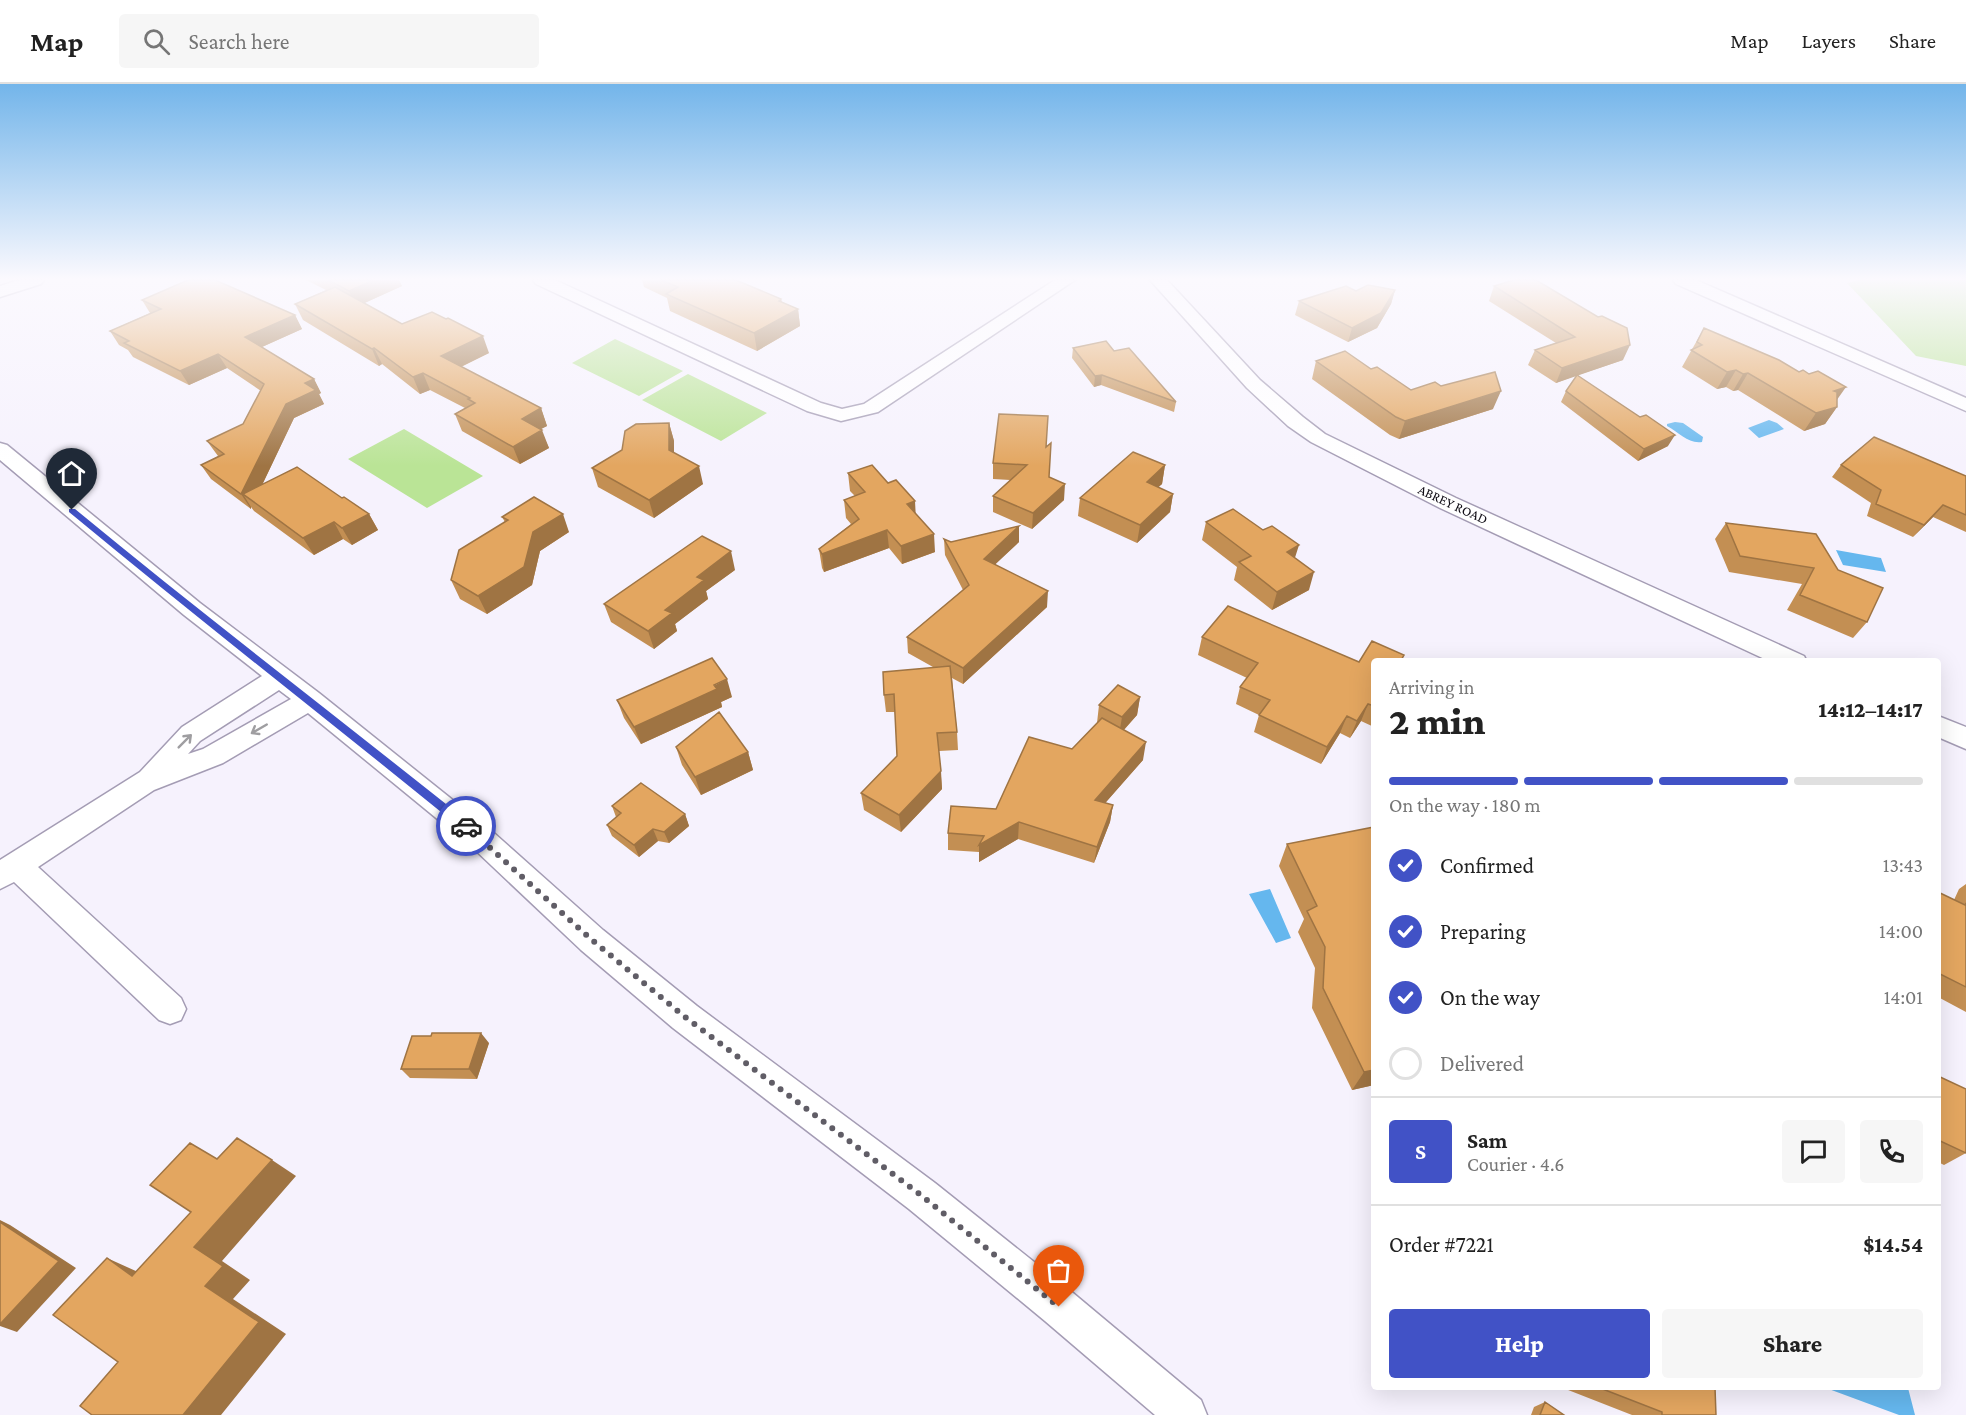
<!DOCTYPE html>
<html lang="en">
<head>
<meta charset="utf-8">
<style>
  :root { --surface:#fff; --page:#f6f6f6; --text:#222; --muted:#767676; --line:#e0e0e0; --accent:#4152c6 }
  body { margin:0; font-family:"Crimson Pro",serif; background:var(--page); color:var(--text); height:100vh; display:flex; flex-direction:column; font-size:22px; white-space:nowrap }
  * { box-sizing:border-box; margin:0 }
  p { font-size:20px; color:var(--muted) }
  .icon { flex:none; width:33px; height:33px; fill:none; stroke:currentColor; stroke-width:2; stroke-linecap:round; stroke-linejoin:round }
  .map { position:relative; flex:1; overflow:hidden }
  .side { position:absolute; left:1371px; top:574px; width:570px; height:732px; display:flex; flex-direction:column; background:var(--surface); border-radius:6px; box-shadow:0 6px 24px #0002 }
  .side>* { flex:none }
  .pin { position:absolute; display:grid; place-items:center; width:51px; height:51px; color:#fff; margin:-62px -26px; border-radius:50% 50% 50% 0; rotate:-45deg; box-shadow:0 0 6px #0007 }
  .pin .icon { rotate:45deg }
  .courier { position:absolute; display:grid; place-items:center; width:60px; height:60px; margin:-30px; border:4px solid #4152c6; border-radius:50%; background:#fff; color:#222; box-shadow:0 2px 8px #0007 }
  .overview em { font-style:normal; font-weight:800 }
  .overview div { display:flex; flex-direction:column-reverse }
  .overview { display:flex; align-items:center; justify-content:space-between; height:102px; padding:0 18px }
  h1 { font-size:39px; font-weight:800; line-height:45px }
  .bar { display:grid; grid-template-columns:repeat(4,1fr); gap:9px 6px; align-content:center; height:72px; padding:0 18px }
  .bar i { height:8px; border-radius:4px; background:var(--line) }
  .bar .selected { background:var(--accent) }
  .bar p { grid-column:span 4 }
  .line { display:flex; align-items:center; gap:15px; padding:0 18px; border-top:2px solid var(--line) }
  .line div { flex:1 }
  .round { display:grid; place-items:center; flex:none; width:63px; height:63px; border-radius:6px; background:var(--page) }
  ol { padding:0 18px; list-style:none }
  li { display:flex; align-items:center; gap:18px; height:66px }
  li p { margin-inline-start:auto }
  li .icon { padding:6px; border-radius:50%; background:var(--accent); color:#fff; stroke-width:4 }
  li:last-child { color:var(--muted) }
  li i { width:33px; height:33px; border:3px solid var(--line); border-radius:50% }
  .button { display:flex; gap:12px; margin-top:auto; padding:12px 18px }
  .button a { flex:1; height:69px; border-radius:6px; background:var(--accent); color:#fff; font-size:24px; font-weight:800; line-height:69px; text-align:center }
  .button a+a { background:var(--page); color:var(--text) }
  header { display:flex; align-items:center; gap:36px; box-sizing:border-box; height:84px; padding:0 30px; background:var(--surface); border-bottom:2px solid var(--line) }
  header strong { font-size:28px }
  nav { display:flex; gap:33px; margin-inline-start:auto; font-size:21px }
  .search { width:420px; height:54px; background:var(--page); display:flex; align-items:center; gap:15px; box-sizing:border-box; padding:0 21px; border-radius:6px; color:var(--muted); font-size:22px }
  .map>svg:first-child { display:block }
  .green { fill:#bae496 }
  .water { fill:#65b7ee }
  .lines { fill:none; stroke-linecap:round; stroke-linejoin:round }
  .minor-casing { stroke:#a49cb4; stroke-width:3 }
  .minor { fill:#fff; fill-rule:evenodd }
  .wall { fill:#c38f53 }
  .shaded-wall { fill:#9f7443 }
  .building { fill:#e3a660; stroke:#9f7443; stroke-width:1.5 }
  .oneway { stroke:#9f9ea1 }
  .route { fill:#4152c6 }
  .done { stroke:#605d66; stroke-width:6; stroke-dasharray:0 10.8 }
  .labels { text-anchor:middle; stroke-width:4.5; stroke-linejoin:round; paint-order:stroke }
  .far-street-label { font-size:14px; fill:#100d15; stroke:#fff }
</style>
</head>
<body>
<header>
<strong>Map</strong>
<div class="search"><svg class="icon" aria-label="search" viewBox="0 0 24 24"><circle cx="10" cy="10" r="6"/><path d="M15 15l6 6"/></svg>Search here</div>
<nav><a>Map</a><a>Layers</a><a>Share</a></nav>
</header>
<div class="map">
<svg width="1966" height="1331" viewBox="0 0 1966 1331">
  <rect width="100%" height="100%" fill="#f6f2fd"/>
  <path class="green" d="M 1859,196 L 1966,196 L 1966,282 L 1916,272 L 1847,199 Z
    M 615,255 L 683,287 L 639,312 L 572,279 Z
    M 688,290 L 767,329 L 721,357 L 642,316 Z
    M 404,345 L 483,392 L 427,424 L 348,375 Z"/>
  <path class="water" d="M 1769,336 L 1777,339 L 1784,345 L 1759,354 L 1748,344 Z
    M 1675,338 L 1683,339 L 1703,353 L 1702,358 C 1688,360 1680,349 1667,342 L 1667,340 Z
    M 1836,466 L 1881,474 L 1886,488 L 1843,481 Z
    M 1270,805 L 1291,854 L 1276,859 L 1249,810 Z
    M 1826,1304 L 1908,1304 L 1915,1331 L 1899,1331 Z"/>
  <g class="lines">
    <defs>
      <path id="minor" d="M 19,196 L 44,196 L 41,200 L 0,213 L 0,202 Z
        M 533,196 L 555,196 L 821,319 L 842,325 L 864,320 L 1055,196 L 1075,196 L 878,328 L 841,337 L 807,327 L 536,200 Z
        M 1150,196 L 1167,196 L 1260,296 L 1303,333 L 1325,350 L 1456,414 L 1804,572 L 1807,578 L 1771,578 L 1440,424 L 1311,358 L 1288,342 L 1247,304 Z
        M 1673,196 L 1696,196 L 1966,314 L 1966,327 L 1676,200 Z
        M 0,359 L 7,361 L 200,519 L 319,609 L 494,749 L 603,846 L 697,922 L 935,1099 L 1073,1209 L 1201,1316 L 1207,1331 L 1155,1331 L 1045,1237 L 909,1125 L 673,944 L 581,866 L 474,765 L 308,629 L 223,679 L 154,706 L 38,783 L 181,914 L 186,925 L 181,936 L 170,940 L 159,936 L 14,798 L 0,805 L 0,776 L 140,688 L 182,643 L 262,592 L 184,531 L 0,376 ZM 279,606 L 291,615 L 203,665 L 188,670 L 200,657 Z
        M 1938,632 L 1966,643 L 1966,665 L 1938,653 Z"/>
    </defs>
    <use href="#minor" class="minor-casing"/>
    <use href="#minor" class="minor"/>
  </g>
  <path class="wall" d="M 306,196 L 399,196 L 402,202 L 364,219 L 402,240 L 489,269 L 461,283 L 541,324 L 547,342 L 540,345 L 549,364 L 520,380 L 462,347 L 455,330 L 465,324 L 430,306 L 420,310 L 382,280 L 379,282 L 303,236 L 295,220 L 326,206 Z
    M 642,196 L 736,196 L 781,215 L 782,218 L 798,225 L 800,242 L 757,267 L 670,227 L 667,214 L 644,203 Z
    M 1494,202 L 1623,276 L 1578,291 L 1668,362 L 1638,377 L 1561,318 L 1566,307 L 1577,291 L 1556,299 L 1528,281 L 1535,266 L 1556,259 L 1489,217 Z
    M 1395,206 L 1391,220 L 1377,244 L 1348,258 L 1295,231 L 1299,217 L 1356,207 Z
    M 142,216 L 295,231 L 302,245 L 262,263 L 314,295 L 321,309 L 319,310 L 324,320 L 294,334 L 262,401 L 342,414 L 369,430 L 378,446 L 352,461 L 343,455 L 314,471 L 254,427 L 251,423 L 251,425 L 211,395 L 201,381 L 218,372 L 207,357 L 243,340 L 261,307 L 227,284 L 189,301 L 133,273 L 128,266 L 119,261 L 110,247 L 150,229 Z
    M 1704,244 L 1837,316 L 1837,323 L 1825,340 L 1804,347 L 1738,306 L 1733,307 L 1726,303 L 1717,305 L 1682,283 Z
    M 1073,264 L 1114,267 L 1176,318 L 1174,328 L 1101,301 L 1094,303 L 1072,274 Z
    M 1316,277 L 1371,285 L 1411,306 L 1441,302 L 1493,325 L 1399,355 L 1390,351 L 1312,295 Z
    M 669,339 L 674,357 L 674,369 L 703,400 L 654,434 L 598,403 L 592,384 Z
    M 1047,363 L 1049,393 L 1064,416 L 1032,445 L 993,428 L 993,412 L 1010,396 L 993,395 L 993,379 Z
    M 1165,381 L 1162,400 L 1158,403 L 1173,410 L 1170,428 L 1137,459 L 1078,432 L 1080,414 Z
    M 1841,381 L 1966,392 L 1966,448 L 1933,433 L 1913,453 L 1867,432 L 1871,419 L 1832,393 Z
    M 848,389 L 916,430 L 935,468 L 902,480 L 889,464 L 824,488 L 822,484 L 819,465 L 851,440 L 846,434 L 844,416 L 855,412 L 850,407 Z
    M 502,433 L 569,448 L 540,467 L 532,501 L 487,530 L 460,515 L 451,496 L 505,438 Z
    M 1206,438 L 1295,474 L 1309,506 L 1272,526 L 1234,496 L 1237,483 L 1202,456 Z
    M 1726,439 L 1816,450 L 1867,538 L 1853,554 L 1787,526 L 1802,500 L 1729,488 L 1715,455 Z
    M 944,455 L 951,458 L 1019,458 L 995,480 L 1047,523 L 963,600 L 952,594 L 957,648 L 958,666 L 939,667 L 942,705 L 901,748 L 864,726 L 861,709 L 897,672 L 895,628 L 886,628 L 884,611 L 933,583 L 908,569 L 907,553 L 963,506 L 945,471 Z
    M 735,486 L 706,507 L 708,515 L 675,540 L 677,547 L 654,565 L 611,538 L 604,520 Z
    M 1202,553 L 1359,578 L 1374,578 L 1374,643 L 1361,637 L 1350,654 L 1340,649 L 1321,680 L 1254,648 L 1259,631 L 1236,620 L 1240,603 L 1247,594 L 1198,571 Z
    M 732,613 L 721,618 L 722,623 L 641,660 L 624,634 L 617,616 Z
    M 1140,613 L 1137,631 L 1124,646 L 1143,676 L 1105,719 L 1113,721 L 1110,738 L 1094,779 L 1018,755 L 979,778 L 979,768 L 948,766 L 948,749 L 996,725 L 1072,665 L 1097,639 L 1099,621 Z
    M 676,663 L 748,668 L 753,686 L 701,711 L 682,681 Z
    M 612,722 L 685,730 L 689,742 L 669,759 L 658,757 L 639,773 L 612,752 L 607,741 L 616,733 Z
    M 1374,743 L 1374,1001 L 1352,1006 L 1312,924 L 1315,884 L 1298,848 L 1304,835 L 1279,782 L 1287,760 Z
    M 1966,800 L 1966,928 L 1938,913 L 1938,808 L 1954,816 L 1959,805 Z
    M 489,959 L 477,995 L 410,994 L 401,985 Z
    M 1938,992 L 1966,1069 L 1944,1081 L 1938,1078 Z
    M 1563,1304 L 1715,1304 L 1716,1331 L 1632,1331 Z
    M 1545,1318 L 1564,1331 L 1531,1331 L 1534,1323 Z"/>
  <path class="shaded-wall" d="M 374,196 L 399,196 L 402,202 L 356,223 L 349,207 Z
    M 1395,206 L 1391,220 L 1377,244 L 1348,258 L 1352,244 Z
    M 781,215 L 784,232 L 798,225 L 800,242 L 757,267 L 754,249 L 779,217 Z
    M 295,231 L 302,245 L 253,267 L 245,253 Z
    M 483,252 L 489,269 L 448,289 L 441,272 Z
    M 1630,261 L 1623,276 L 1556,299 L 1562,284 Z
    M 374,264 L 382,280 L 379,282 L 372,265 Z
    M 218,270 L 227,284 L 189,301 L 180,287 Z
    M 1736,286 L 1726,303 L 1717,305 L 1727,288 Z
    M 423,289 L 430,306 L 420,310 L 413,293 Z
    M 1748,289 L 1738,306 L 1733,307 L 1743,290 Z
    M 1102,291 L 1101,301 L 1094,303 L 1095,292 Z
    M 314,295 L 321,309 L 319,310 L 324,320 L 294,334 L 254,418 L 243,410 L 251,423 L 251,425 L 241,410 L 286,320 L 305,299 Z
    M 1846,303 L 1834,320 L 1834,307 Z
    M 1501,307 L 1493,325 L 1399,355 L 1405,337 Z
    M 1837,323 L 1825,340 L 1804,347 L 1816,329 Z
    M 541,324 L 547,342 L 528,352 L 522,335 Z
    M 669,339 L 674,357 L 674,384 L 669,366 Z
    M 542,346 L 549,364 L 520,380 L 513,363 Z
    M 1675,351 L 1668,362 L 1638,377 L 1644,365 Z
    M 1165,381 L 1162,400 L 1144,416 L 1147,398 Z
    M 699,382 L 703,400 L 654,434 L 649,416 Z
    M 1065,400 L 1064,416 L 1032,445 L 1033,429 Z
    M 1173,410 L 1170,428 L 1137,459 L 1140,441 Z
    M 915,417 L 916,436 L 907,420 Z
    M 1943,421 L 1933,433 L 1913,453 L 1924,441 Z
    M 369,430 L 378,446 L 352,461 L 342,444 Z
    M 563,430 L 569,448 L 540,467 L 532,501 L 487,530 L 478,512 L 533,448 Z
    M 334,438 L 343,455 L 314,471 L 303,454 Z
    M 1019,442 L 1019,458 L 984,491 L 984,475 Z
    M 887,446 L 889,464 L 824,488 L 822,470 Z
    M 934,450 L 935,468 L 902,480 L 901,462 Z
    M 1299,461 L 1293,480 L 1287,468 Z
    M 731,467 L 735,486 L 706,507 L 708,515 L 675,540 L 677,547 L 654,565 L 648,547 L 665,526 L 697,493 Z
    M 1314,488 L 1309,506 L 1272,526 L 1277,508 Z
    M 1048,507 L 1047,523 L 963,600 L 963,584 Z
    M 727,595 L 732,613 L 721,618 L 722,623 L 641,660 L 634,643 Z
    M 1140,613 L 1137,631 L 1119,651 L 1122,633 Z
    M 1368,620 L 1361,637 L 1350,654 L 1357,637 Z
    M 1347,632 L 1340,649 L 1321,680 L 1327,663 Z
    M 1146,658 L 1143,676 L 1093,733 L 1095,716 Z
    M 748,668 L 753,686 L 701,711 L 695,693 Z
    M 941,687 L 942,705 L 901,748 L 899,731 Z
    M 1113,721 L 1110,738 L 1094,779 L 1097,763 Z
    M 685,730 L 689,742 L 669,759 L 664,748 Z
    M 1019,738 L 1018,755 L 979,778 L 979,761 Z
    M 653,745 L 658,757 L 639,773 L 634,761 Z
    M 481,949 L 489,959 L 477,995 L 469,985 Z
    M 1374,986 L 1374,1001 L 1352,1006 L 1364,988 Z
    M 272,1076 L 296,1092 L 222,1177 L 250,1196 L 233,1215 L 286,1250 L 221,1331 L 183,1331 L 194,1163 Z
    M 0,1136 L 10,1141 L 76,1184 L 17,1248 L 0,1242 Z
    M 107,1174 L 138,1188 L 132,1192 Z"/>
  <path class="building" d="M 188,196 L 215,196 L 295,231 L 245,253 L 314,295 L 305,299 L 316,306 L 286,320 L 241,410 L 201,381 L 224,370 L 207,357 L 243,340 L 264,300 L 218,270 L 180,287 L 124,259 L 129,257 L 110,247 L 161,225 L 142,216 Z
    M 328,196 L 374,196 L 349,207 Z
    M 661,196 L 736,196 L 781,215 L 779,217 L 798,225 L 754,249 L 666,210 L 678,203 Z
    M 1514,196 L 1536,196 L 1598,233 L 1602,232 L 1627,244 L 1630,261 L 1562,284 L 1535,266 L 1575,253 L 1494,202 Z
    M 1368,201 L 1395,206 L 1381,229 L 1352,244 L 1299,217 L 1346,202 L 1356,207 Z
    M 335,203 L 402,240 L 432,228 L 446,235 L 448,234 L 483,252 L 441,272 L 541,324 L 522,335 L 542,346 L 513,363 L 455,330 L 475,319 L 468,315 L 470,314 L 423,289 L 413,293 L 374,264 L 372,265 L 295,220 Z
    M 1704,244 L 1779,276 L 1799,288 L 1803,286 L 1809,290 L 1818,287 L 1846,303 L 1834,307 L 1837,308 L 1837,323 L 1816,329 L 1748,289 L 1743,290 L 1736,286 L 1727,288 L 1691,266 L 1702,261 L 1697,258 Z
    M 1106,257 L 1114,267 L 1129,264 L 1176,318 L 1102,291 L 1095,292 L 1073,264 Z
    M 1345,267 L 1371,285 L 1377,283 L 1411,306 L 1435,298 L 1441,302 L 1495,288 L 1501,307 L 1405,337 L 1396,333 L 1316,277 Z
    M 1577,291 L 1640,333 L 1646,331 L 1675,351 L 1644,365 L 1566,307 Z
    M 999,330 L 1048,332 L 1046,363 L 1051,359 L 1049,393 L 1065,400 L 1033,429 L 993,412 L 1027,381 L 993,379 Z
    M 669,339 L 669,366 L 699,382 L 649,416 L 592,384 L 622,366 L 625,347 L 636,340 Z
    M 1874,353 L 1966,392 L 1966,431 L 1943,421 L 1924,441 L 1876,420 L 1881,406 L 1841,381 Z
    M 1133,368 L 1165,381 L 1147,398 L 1173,410 L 1140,441 L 1080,414 Z
    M 872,381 L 888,399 L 896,396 L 915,417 L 907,420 L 934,450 L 901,462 L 887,446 L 822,470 L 819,465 L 859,435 L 844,416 L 865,408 L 848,389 Z
    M 297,383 L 342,414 L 344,413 L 369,430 L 342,444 L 334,438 L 303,454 L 243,410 Z
    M 534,413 L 563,430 L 533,448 L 524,483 L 478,512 L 451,496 L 459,466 L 508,436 L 502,433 Z
    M 1233,425 L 1263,446 L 1272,442 L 1299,461 L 1287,468 L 1314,488 L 1277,508 L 1239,478 L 1251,472 L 1206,438 Z
    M 1726,439 L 1816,450 L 1838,486 L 1883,504 L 1867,538 L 1800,511 L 1814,484 L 1740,472 Z
    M 1019,442 L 984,475 L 1048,507 L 963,584 L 907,553 L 969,501 L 944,455 L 951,458 Z
    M 702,452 L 731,467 L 697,493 L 704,496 L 665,526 L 672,529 L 648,547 L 604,520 Z
    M 1228,522 L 1359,578 L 1372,557 L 1404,571 L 1400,578 L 1374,578 L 1374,622 L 1368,620 L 1357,637 L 1347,632 L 1327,663 L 1259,631 L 1270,616 L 1240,603 L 1258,579 L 1202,553 Z
    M 712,574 L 727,595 L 714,601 L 717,605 L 634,643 L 617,616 Z
    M 950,582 L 957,648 L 937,649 L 941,687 L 899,731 L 861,709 L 897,672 L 894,610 L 884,611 L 883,588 Z
    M 1118,601 L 1140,613 L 1122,633 L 1099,621 Z
    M 719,628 L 748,668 L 695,693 L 676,663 Z
    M 1102,634 L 1146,658 L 1095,716 L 1113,721 L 1097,763 L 1019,738 L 979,761 L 984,752 L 948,749 L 951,722 L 996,725 L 1029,653 L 1072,665 Z
    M 641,699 L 685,730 L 664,748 L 653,745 L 634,761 L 607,741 L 621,729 L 612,722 Z
    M 1374,743 L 1374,986 L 1364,988 L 1323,904 L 1325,863 L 1307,827 L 1317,822 L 1287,760 Z
    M 1938,808 L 1965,821 L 1966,819 L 1966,903 L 1938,889 Z
    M 432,949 L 481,949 L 469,985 L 401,985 L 412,952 L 431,952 Z
    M 1938,992 L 1966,1005 L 1966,1069 L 1938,1056 Z
    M 237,1054 L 272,1076 L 194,1163 L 223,1182 L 205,1202 L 259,1238 L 183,1331 L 92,1331 L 80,1322 L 118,1278 L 53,1231 L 107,1174 L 132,1192 L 191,1128 L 150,1101 L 190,1059 L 217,1075 Z
    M 0,1138 L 59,1177 L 0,1240 Z
    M 1600,1304 L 1715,1304 L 1716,1331 L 1662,1331 L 1662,1328 Z
    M 1545,1318 L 1564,1331 L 1540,1331 Z"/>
  <defs><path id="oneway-shaft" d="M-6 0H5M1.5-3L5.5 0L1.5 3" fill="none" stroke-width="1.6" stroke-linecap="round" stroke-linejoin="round" transform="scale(1.5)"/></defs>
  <g class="oneway">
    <use href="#oneway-shaft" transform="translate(259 645) rotate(150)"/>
    <use href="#oneway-shaft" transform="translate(185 657) rotate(-45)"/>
  </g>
  <linearGradient id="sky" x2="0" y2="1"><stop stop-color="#73b5ea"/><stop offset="0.51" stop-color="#fbf9fe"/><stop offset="1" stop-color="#fbf9fe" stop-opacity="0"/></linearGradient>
  <rect width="1966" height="382" fill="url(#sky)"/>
  <path class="route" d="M 69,425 L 75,425 C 205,532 338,634 470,739 L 470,745 L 462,745 C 332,639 199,536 69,428 Z"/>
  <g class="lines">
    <path class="done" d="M 466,742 L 592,856 L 685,933 L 922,1112 L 1059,1223"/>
  </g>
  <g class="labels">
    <g class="far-street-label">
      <text transform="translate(1453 420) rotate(25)" y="5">ABREY ROAD</text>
    </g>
  </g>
</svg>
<div class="pin" style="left:1059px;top:1223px;background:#ea580c"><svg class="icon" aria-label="bag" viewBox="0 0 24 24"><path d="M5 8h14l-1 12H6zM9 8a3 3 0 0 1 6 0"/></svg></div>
<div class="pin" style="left:72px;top:426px;background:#1f2937"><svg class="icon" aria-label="home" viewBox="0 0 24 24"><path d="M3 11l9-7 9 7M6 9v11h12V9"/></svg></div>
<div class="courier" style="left:466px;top:742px"><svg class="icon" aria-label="car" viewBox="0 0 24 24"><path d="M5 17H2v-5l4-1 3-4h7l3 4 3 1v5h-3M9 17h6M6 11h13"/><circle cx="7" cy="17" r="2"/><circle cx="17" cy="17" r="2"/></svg></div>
<section class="side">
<div class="overview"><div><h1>2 min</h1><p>Arriving in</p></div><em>14:12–14:17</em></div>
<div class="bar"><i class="selected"></i><i class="selected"></i><i class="selected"></i><i></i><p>On the way · 180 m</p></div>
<ol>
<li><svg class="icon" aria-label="check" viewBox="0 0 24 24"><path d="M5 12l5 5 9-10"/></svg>Confirmed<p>13:43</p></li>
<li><svg class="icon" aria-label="check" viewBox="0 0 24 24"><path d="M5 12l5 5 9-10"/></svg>Preparing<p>14:00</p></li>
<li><svg class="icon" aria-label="check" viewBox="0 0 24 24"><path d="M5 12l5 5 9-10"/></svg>On the way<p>14:01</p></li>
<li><i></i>Delivered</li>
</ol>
<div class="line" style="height:108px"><b class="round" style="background:var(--accent);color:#fff">S</b><div><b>Sam</b><p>Courier · 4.6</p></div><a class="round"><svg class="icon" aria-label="chat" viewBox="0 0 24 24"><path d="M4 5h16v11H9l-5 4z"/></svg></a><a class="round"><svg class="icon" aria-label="phone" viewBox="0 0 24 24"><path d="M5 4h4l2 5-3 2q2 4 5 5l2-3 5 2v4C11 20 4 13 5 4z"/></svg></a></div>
<div class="line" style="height:78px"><div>Order #7221</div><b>$14.54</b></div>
<div class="button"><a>Help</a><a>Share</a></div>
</section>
</div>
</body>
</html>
